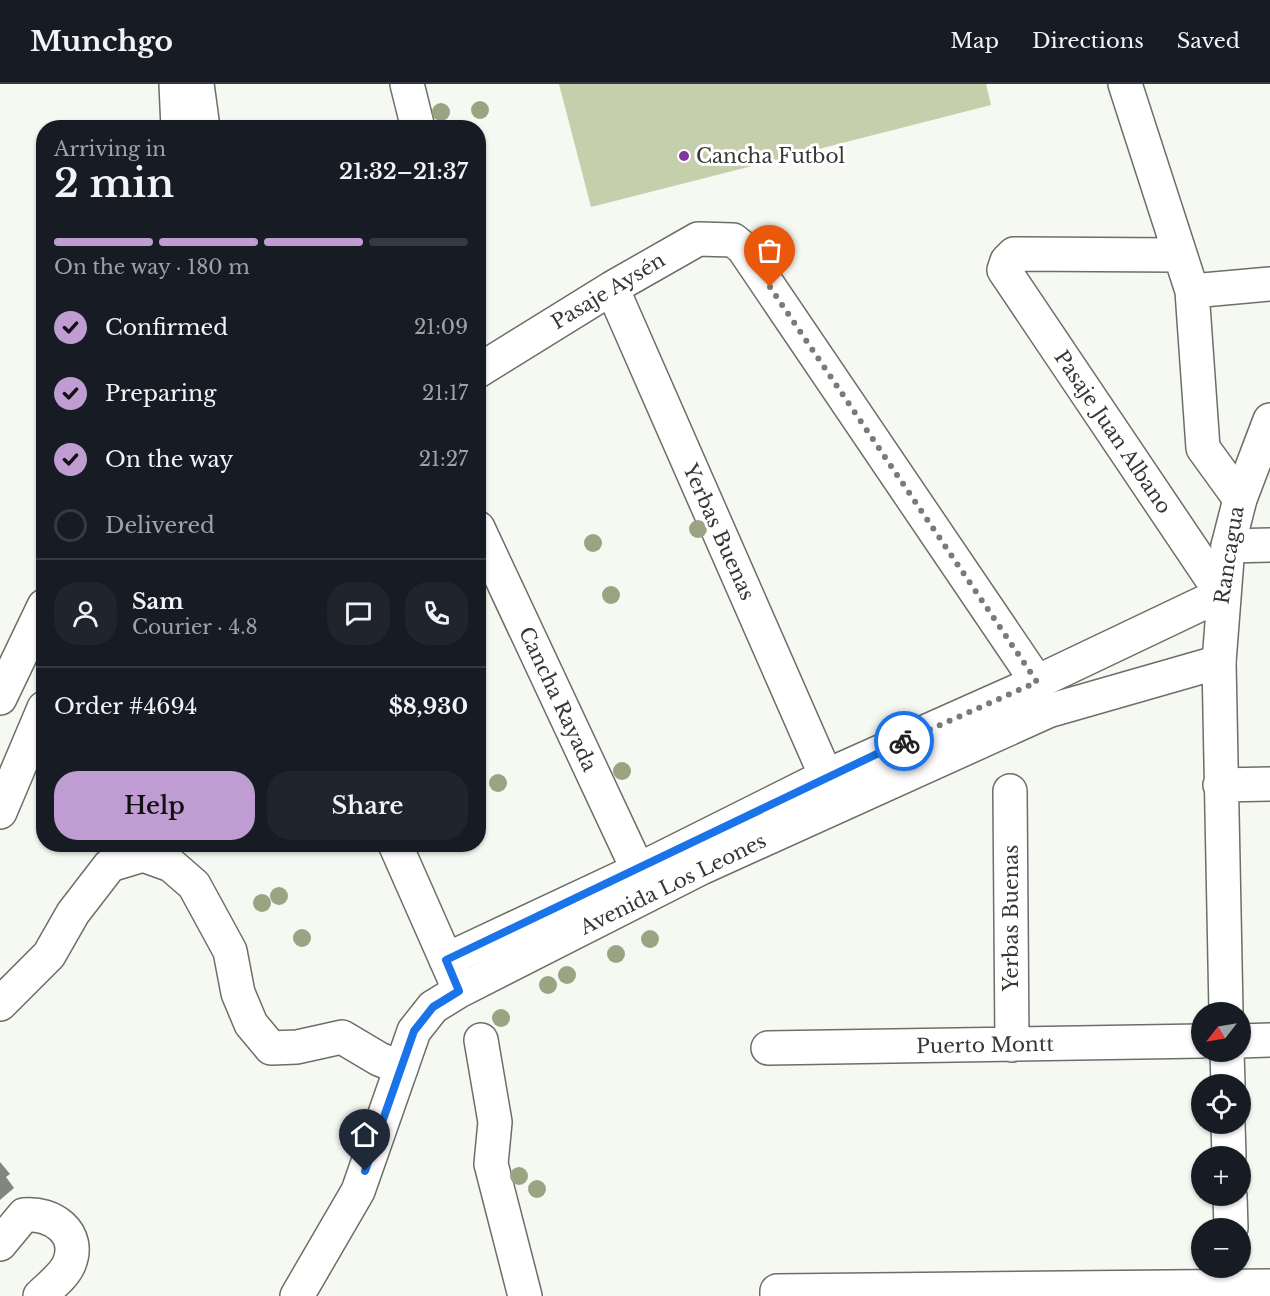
<!DOCTYPE html>
<html lang="en">
<head>
<meta charset="utf-8">
<style>
  :root { --surface:#171b24; --page:#20242c; --text:#f1f3f6; --muted:#9ea1a6; --line:#363941; --accent:#bf9dd2 }
  body { margin:0; font-family:"Libre Baskerville",serif; background:var(--page); color:var(--text); height:100vh; display:flex; flex-direction:column; font-size:22px; white-space:nowrap }
  * { box-sizing:border-box; margin:0 }
  p { font-size:20px; color:var(--muted) }
  .icon { flex:none; width:33px; height:33px; fill:none; stroke:currentColor; stroke-width:2; stroke-linecap:round; stroke-linejoin:round }
  .map { position:relative; flex:1; overflow:hidden }
  .side { position:absolute; left:36px; top:36px; width:450px; height:732px; display:flex; flex-direction:column; background:var(--surface); border-radius:24px; box-shadow:0 2px 4px #0004 }
  .side>* { flex:none }
  .needle { width:39px; rotate:239deg }
  .controls { position:absolute; left:1191px; top:918px; display:grid; gap:12px }
  .controls a { display:grid; place-items:center; width:60px; height:60px; border-radius:50%; background:var(--surface); box-shadow:0 2px 4px #0004; font-size:30px }
  .pin { position:absolute; display:grid; place-items:center; width:51px; height:51px; color:#fff; margin:-62px -26px; border-radius:50% 50% 50% 0; rotate:-45deg; box-shadow:0 0 6px #0007 }
  .pin .icon { rotate:45deg }
  .courier { position:absolute; display:grid; place-items:center; width:60px; height:60px; margin:-30px; border:4px solid #1a73e8; border-radius:50%; background:#fff; color:#222; box-shadow:0 2px 8px #0007 }
  .headline em { font-style:normal; font-weight:600 }
  .headline div { display:flex; flex-direction:column-reverse }
  .headline { display:flex; align-items:center; justify-content:space-between; height:102px; padding:0 18px }
  h1 { font-size:39px; font-weight:600; line-height:45px }
  .bar { display:grid; grid-template-columns:repeat(4,1fr); gap:9px 6px; align-content:center; height:72px; padding:0 18px }
  .bar i { height:8px; border-radius:4px; background:var(--line) }
  .bar .current { background:var(--accent) }
  .bar p { grid-column:span 4 }
  .line { display:flex; align-items:center; gap:15px; padding:0 18px; border-top:2px solid var(--line) }
  .line div { flex:1 }
  .round { display:grid; place-items:center; flex:none; width:63px; height:63px; border-radius:24px; background:var(--page) }
  ol { padding:0 18px; list-style:none }
  li { display:flex; align-items:center; gap:18px; height:66px }
  li p { margin-inline-start:auto }
  li .icon { padding:6px; border-radius:50%; background:var(--accent); color:#111; stroke-width:4 }
  li:last-child { color:var(--muted) }
  li i { width:33px; height:33px; border:3px solid var(--line); border-radius:50% }
  .action { display:flex; gap:12px; margin-top:auto; padding:12px 18px }
  .action a { flex:1; height:69px; border-radius:24px; background:var(--accent); color:#111; font-size:24px; font-weight:600; line-height:69px; text-align:center }
  .action a+a { background:var(--page); color:var(--text) }
  header { display:flex; align-items:center; gap:36px; box-sizing:border-box; height:84px; padding:0 30px; background:var(--surface); border-bottom:2px solid var(--line) }
  header strong { font-size:28px }
  nav { display:flex; gap:33px; margin-inline-start:auto; font-size:21px }
  .map>svg:first-child { display:block }
  .green { fill:#c5cfac }
  .building { fill:#83857f }
  .lines { fill:none; stroke-linecap:round; stroke-linejoin:round }
  .minor-casing { stroke:#6c6e68; stroke-width:36 }
  .major-casing { stroke:#6c6e68; stroke-width:36 }
  .minor { stroke:#fff; stroke-width:33 }
  .major { stroke:#fff; stroke-width:33 }
  .tree { fill:#9ca382 }
  .done { stroke:#7a7b77; stroke-width:6; stroke-dasharray:0 10.8 }
  .route { stroke:#1a73e8; stroke-width:8 }
  .poi-dot { fill:#8234a5; stroke:#fff; stroke-width:2 }
  .labels { text-anchor:middle; stroke-width:6; stroke-linejoin:round; paint-order:stroke }
  .poi-label { font-size:20px; fill:#373835; stroke:#fff; text-anchor:start }
  .street-label { font-size:20px; fill:#373835; stroke:#fff }
</style>
</head>
<body>
<header>
<strong>Munchgo</strong>
<nav><a>Map</a><a>Directions</a><a>Saved</a></nav>
</header>
<div class="map">
<svg width="1270" height="1212" viewBox="0 0 1270 1212">
  <rect width="100%" height="100%" fill="#f6f8f2"/>
  <path class="green" d="M 559,0 L 986,0 L 991,21 L 591,123 Z"/>
  <path class="building" d="M 0,1078 L 10,1090 L 6,1093 L 14,1104 L 0,1116 Z"/>
  <g class="lines">
    <defs>
      <path id="minor" d="M 176,0 L 178,44
        M 197,0 L 203,44
        M 407,0 L 418,44
        M 1125,0 L 1192,207 L 1203,364 L 1240,415
        M 612,204 L 826,692
        M 1192,207 L 1270,200
        M 478,287 L 612,204 L 698,155 L 733,156 L 743,164 L 1037,598
        M 478,444 L 638,786
        M 1228,462 L 1270,461
        M 1219,578 L 1226,928
        M 0,614 L 44,522
        M 1220,701 L 1270,700
        M 1010,707 L 1012,961
        M 0,728 L 44,624
        M 395,760 L 455,896
        M 446,876 L 638,786 L 826,692 L 1037,598 L 1222,510 L 1004,186 L 1007,177 L 1014,170 L 1178,171
        M 0,920 L 49,871 L 73,829 L 110,781 L 143,771 L 171,781 L 194,801 L 230,867 L 238,909 L 251,940 L 271,964 L 297,963 L 342,953 L 379,975 L 401,984
        M 481,956 L 495,1038 L 491,1080 L 525,1212
        M 1240,957 L 1270,956
        M 768,964 L 1202,957
        M 1227,968 L 1228,1000
        M 1228,1040 L 1229,1072
        M 1230,1112 L 1231,1144
        M 0,1160 L 24,1131 C 52,1128 82,1149 69,1180 C 64,1192 49,1203 40,1212
        M 777,1212 L 777,1207 L 1270,1202"/>
      <path id="major" d="M 297,1212 L 358,1107 L 414,947 L 433,923 L 459,907 L 701,784 L 1048,627 L 1219,578 L 1228,462 L 1240,415 L 1270,336"/>
    </defs>
    <use href="#minor" class="minor-casing"/>
    <use href="#major" class="major-casing"/>
    <use href="#minor" class="minor"/>
    <use href="#major" class="major"/>
  </g>
  <g class="tree">
    <circle cx="480" cy="26" r="9"/>
    <circle cx="441" cy="28" r="9"/>
    <circle cx="698" cy="445" r="9"/>
    <circle cx="593" cy="459" r="9"/>
    <circle cx="611" cy="511" r="9"/>
    <circle cx="622" cy="687" r="9"/>
    <circle cx="498" cy="699" r="9"/>
    <circle cx="279" cy="812" r="9"/>
    <circle cx="262" cy="819" r="9"/>
    <circle cx="302" cy="854" r="9"/>
    <circle cx="650" cy="855" r="9"/>
    <circle cx="616" cy="870" r="9"/>
    <circle cx="567" cy="891" r="9"/>
    <circle cx="548" cy="901" r="9"/>
    <circle cx="501" cy="934" r="9"/>
    <circle cx="519" cy="1092" r="9"/>
    <circle cx="537" cy="1105" r="9"/>
  </g>
  <g class="lines">
    <path class="done" d="M 770,203 L 1037,598 L 904,657"/>
    <path class="route" d="M 365,1087 L 414,947 L 433,923 L 459,907 L 446,876 L 904,657"/>
  </g>
  <circle class="poi-dot" cx="684" cy="72" r="6"/>
  <g class="labels">
    <g class="poi-label">
      <text x="696" y="79">Cancha Futbol</text>
    </g>
    <g class="street-label">
      <text transform="translate(608 207) rotate(-31)" y="7">Pasaje Aysén</text>
      <text transform="translate(1113 348) rotate(56)" y="7">Pasaje Juan Albano</text>
      <text transform="translate(719 448) rotate(66)" y="7">Yerbas Buenas</text>
      <text transform="translate(1229 471) rotate(-81)" y="7">Rancagua</text>
      <text transform="translate(558 615) rotate(65)" y="7">Cancha Rayada</text>
      <text transform="translate(673 800) rotate(-26)" y="7">Avenida Los Leones</text>
      <text transform="translate(1011 834) rotate(-90)" y="7">Yerbas Buenas</text>
      <text transform="translate(985 961) rotate(-1)" y="7">Puerto Montt</text>
    </g>
  </g>
</svg>
<div class="controls">
<a><svg class="needle" viewBox="-14 -14 28 28"><path d="M0-13l5 13h-10z" fill="#e53935"/><path d="M0 13l5-13h-10z" fill="#9ea1a6"/></svg></a>
<a><svg class="icon" aria-label="locate" viewBox="0 0 24 24"><circle cx="12" cy="12" r="6"/><path d="M12 2v4M12 18v4M2 12h4M18 12h4"/></svg></a>
<a>+</a>
<a>−</a>
</div>
<div class="pin" style="left:770px;top:203px;background:#ea580c"><svg class="icon" aria-label="bag" viewBox="0 0 24 24"><path d="M5 8h14l-1 12H6zM9 8a3 3 0 0 1 6 0"/></svg></div>
<div class="pin" style="left:365px;top:1087px;background:#1f2937"><svg class="icon" aria-label="home" viewBox="0 0 24 24"><path d="M3 11l9-7 9 7M6 9v11h12V9"/></svg></div>
<div class="courier" style="left:904px;top:657px"><svg class="icon" aria-label="bike" viewBox="0 0 24 24"><circle cx="6" cy="16" r="4"/><circle cx="18" cy="16" r="4"/><path d="M6 16l4-8h5l3 8M10 8l3 8H6M13 5h3"/></svg></div>
<section class="side">
<div class="headline"><div><h1>2 min</h1><p>Arriving in</p></div><em>21:32–21:37</em></div>
<div class="bar"><i class="current"></i><i class="current"></i><i class="current"></i><i></i><p>On the way · 180 m</p></div>
<ol>
<li><svg class="icon" aria-label="check" viewBox="0 0 24 24"><path d="M5 12l5 5 9-10"/></svg>Confirmed<p>21:09</p></li>
<li><svg class="icon" aria-label="check" viewBox="0 0 24 24"><path d="M5 12l5 5 9-10"/></svg>Preparing<p>21:17</p></li>
<li><svg class="icon" aria-label="check" viewBox="0 0 24 24"><path d="M5 12l5 5 9-10"/></svg>On the way<p>21:27</p></li>
<li><i></i>Delivered</li>
</ol>
<div class="line" style="height:108px"><a class="round"><svg class="icon" aria-label="person" viewBox="0 0 24 24"><circle cx="12" cy="8" r="4"/><path d="M4 21q1-7 8-7t8 7"/></svg></a><div><b>Sam</b><p>Courier · 4.8</p></div><a class="round"><svg class="icon" aria-label="chat" viewBox="0 0 24 24"><path d="M4 5h16v11H9l-5 4z"/></svg></a><a class="round"><svg class="icon" aria-label="phone" viewBox="0 0 24 24"><path d="M5 4h4l2 5-3 2q2 4 5 5l2-3 5 2v4C11 20 4 13 5 4z"/></svg></a></div>
<div class="line" style="height:78px"><div>Order #4694</div><b>$8,930</b></div>
<div class="action"><a>Help</a><a>Share</a></div>
</section>
</div>
</body>
</html>
